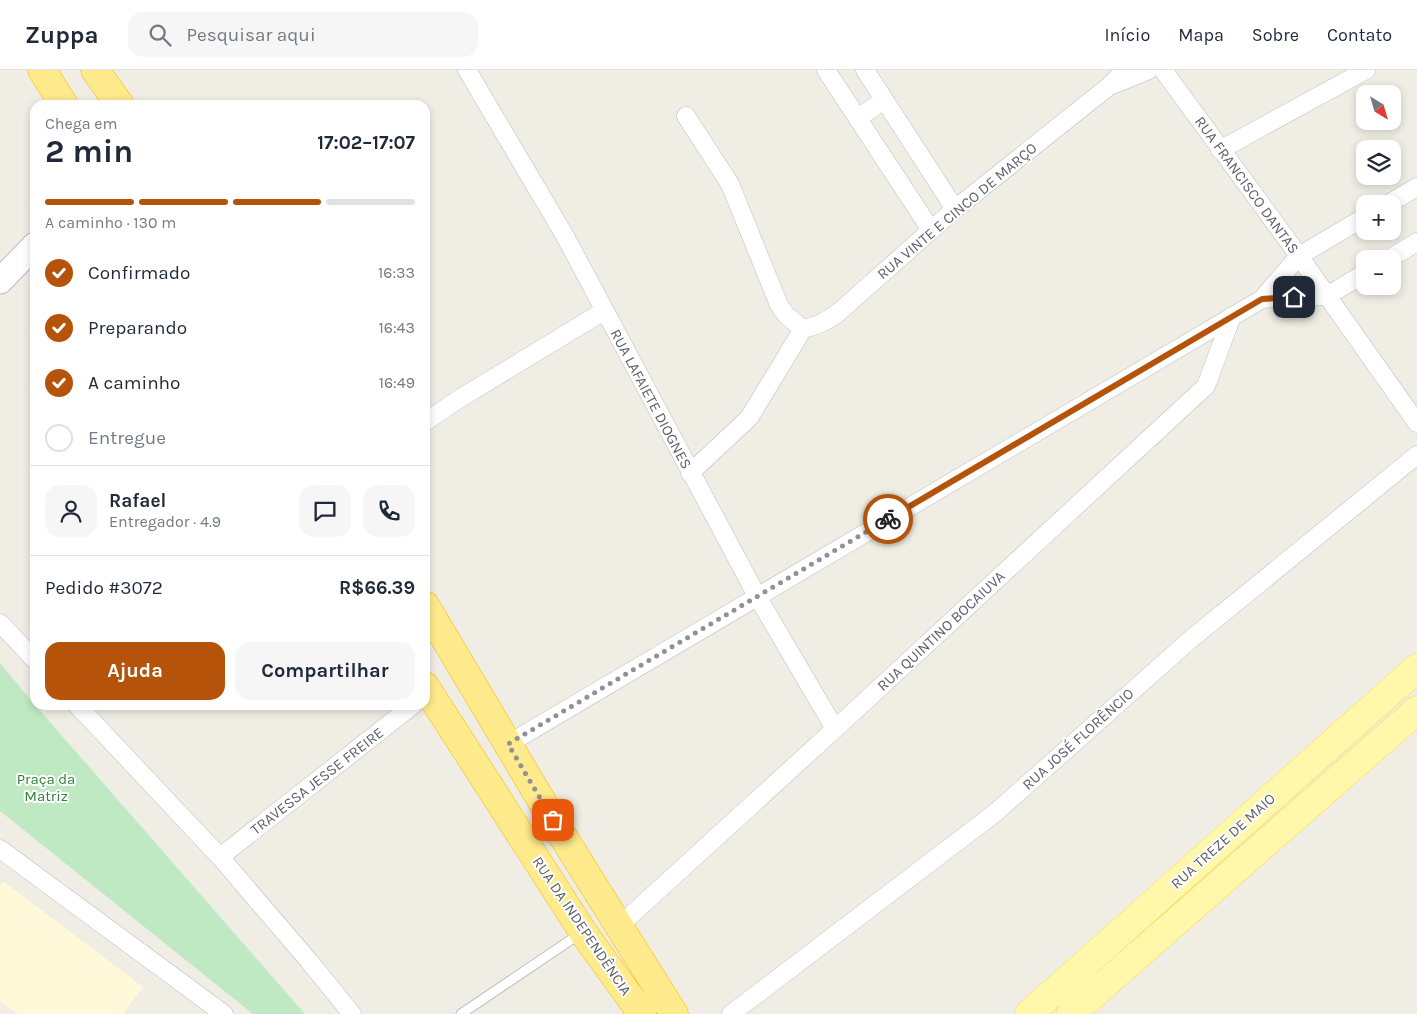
<!DOCTYPE html>
<html lang="pt">
<head>
<meta charset="utf-8">
<style>
  :root { --surface:#fff; --page:#f6f6f7; --text:#1f2937; --muted:#747a83; --line:#e0e1e3; --accent:#b45309 }
  body { margin:0; font-family:Karla,sans-serif; background:var(--page); color:var(--text); height:100vh; display:flex; flex-direction:column; font-size:19px; white-space:nowrap }
  * { box-sizing:border-box; margin:0 }
  p { font-size:16px; color:var(--muted) }
  .icon { flex:none; width:28px; height:28px; fill:none; stroke:currentColor; stroke-width:2; stroke-linecap:round; stroke-linejoin:round }
  .map { position:relative; flex:1; overflow:hidden }
  .side { position:absolute; left:30px; top:30px; width:400px; height:610px; display:flex; flex-direction:column; background:var(--surface); border-radius:15px; box-shadow:0 2px 8px #0003 }
  .side>* { flex:none }
  .needle { width:32px; rotate:143deg }
  .tools { position:absolute; left:1356px; top:15px; display:grid; gap:10px }
  .tools a { display:grid; place-items:center; width:45px; height:45px; border-radius:10px; background:var(--surface); box-shadow:0 2px 8px #0003; font-size:25px }
  .pin { position:absolute; display:grid; place-items:center; width:42px; height:42px; color:#fff; margin:-21px; border-radius:10px; box-shadow:0 2px 8px #0006 }
  .courier { position:absolute; display:grid; place-items:center; width:50px; height:50px; margin:-25px; border:4px solid #b45309; border-radius:50%; background:#fff; color:#222; box-shadow:0 1px 6px #0007 }
  .headline em { font-style:normal; font-weight:700 }
  .headline div { display:flex; flex-direction:column-reverse }
  .headline { display:flex; align-items:center; justify-content:space-between; height:85px; padding:0 15px }
  h1 { font-size:32px; font-weight:700; line-height:38px }
  .bar { display:grid; grid-template-columns:repeat(4,1fr); gap:8px 5px; align-content:center; height:60px; padding:0 15px }
  .bar i { height:6px; border-radius:4px; background:var(--line) }
  .bar .on { background:var(--accent) }
  .bar p { grid-column:span 4 }
  .line { display:flex; align-items:center; gap:12px; padding:0 15px; border-top:1px solid var(--line) }
  .line div { flex:1 }
  .round { display:grid; place-items:center; flex:none; width:52px; height:52px; border-radius:15px; background:var(--page) }
  ol { padding:0 15px; list-style:none }
  li { display:flex; align-items:center; gap:15px; height:55px }
  li p { margin-inline-start:auto }
  li .icon { padding:5px; border-radius:50%; background:var(--accent); color:#fff; stroke-width:4 }
  li:last-child { color:var(--muted) }
  li i { width:28px; height:28px; border:2px solid var(--line); border-radius:50% }
  .primary-button { display:flex; gap:10px; margin-top:auto; padding:10px 15px }
  .primary-button a { flex:1; height:58px; border-radius:15px; background:var(--accent); color:#fff; font-size:20px; font-weight:700; line-height:58px; text-align:center }
  .primary-button a+a { background:var(--page); color:var(--text) }
  header { display:flex; align-items:center; gap:30px; box-sizing:border-box; height:70px; padding:0 25px; background:var(--surface); border-bottom:1px solid var(--line) }
  header strong { font-size:24px }
  nav { display:flex; gap:28px; margin-inline-start:auto; font-size:18px }
  .search { width:350px; height:45px; background:var(--page); display:flex; align-items:center; gap:12px; box-sizing:border-box; padding:0 18px; border-radius:15px; color:var(--muted); font-size:19px }
  .map>svg:first-child { display:block }
  .commercial { fill:#fff9da }
  .green { fill:#bfe9c2 }
  .lines { fill:none; stroke-linecap:round; stroke-linejoin:round }
  .lane-casing { stroke:#b9bcc1; stroke-width:11 }
  .street-casing { stroke:#b9bcc1; stroke-width:19 }
  .secondary-casing { stroke:#babdc3; stroke-width:27 }
  .primary-casing { stroke:#fcd851; stroke-width:29 }
  .highway-casing { stroke:#f4b900; stroke-width:29 }
  .lane { stroke:#fff; stroke-width:9 }
  .street { stroke:#fff; stroke-width:18 }
  .secondary { stroke:#fff; stroke-width:25 }
  .primary { stroke:#fff7aa; stroke-width:28 }
  .highway { stroke:#ffea8c; stroke-width:28 }
  .done { stroke:#909292; stroke-width:5; stroke-dasharray:0 9 }
  .route { stroke:#b45309; stroke-width:6 }
  .labels { text-anchor:middle; stroke-width:4; stroke-linejoin:round; paint-order:stroke }
  .street-label { font-size:15px; fill:#5c6066; stroke:#fff }
  .park-label { font-size:15px; fill:#2e8338; stroke:#fff }
</style>
</head>
<body>
<header>
<strong>Zuppa</strong>
<div class="search"><svg class="icon" aria-label="search" viewBox="0 0 24 24"><circle cx="10" cy="10" r="6"/><path d="M15 15l6 6"/></svg>Pesquisar aqui</div>
<nav><a>Início</a><a>Mapa</a><a>Sobre</a><a>Contato</a></nav>
</header>
<div class="map">
<svg width="1417" height="944" viewBox="0 0 1417 944">
  <rect width="100%" height="100%" fill="#f0eee4"/>
  <path class="commercial" d="M 3,811 L 143,917 L 123,944 L 17,944 L 0,931 L 0,815 Z"/>
  <path class="green" d="M 0,593 L 35,635 L 305,944 L 253,944 L 0,741 Z"/>
  <g class="lines">
    <defs>
      <path id="lane" d="M 461,944 L 581,863"/>
      <path id="street" d="M 467,0 L 565,166 L 757,526 L 835,659
        M 826,0 L 931,160
        M 865,0 L 955,139
        M 1163,0 L 1299,186 L 1417,353
        M 1115,14 L 1149,0
        M 686,46 L 730,114 L 779,235 L 786,245 L 803,259
        M 858,48 L 884,30
        M 1220,80 L 1366,0
        M 1388,134 L 1417,117
        M 1389,189 L 1417,172
        M 1262,229 L 1327,226 L 1365,203
        M 803,259 C 818,256 828,251 839,242 L 955,139 L 1108,17 L 1125,0
        M 425,352 L 459,329 L 604,241
        M 690,403 L 749,348 L 803,259
        M 0,553 L 35,590
        M 77,635 L 220,787 L 309,891 L 352,944
        M 508,674 L 1262,229 L 1299,186 L 1365,147
        M 0,779 L 224,944
        M 220,787 L 413,635
        M 619,856 L 835,659 L 1206,316 L 1232,246
        M 731,944 L 995,743 L 1191,569 L 1417,385"/>
      <path id="secondary" d="M 0,211 L 35,175"/>
      <path id="primary" d="M 1029,944 L 1417,598
        M 1071,944 L 1417,640"/>
      <path id="highway" d="M 42,0 L 64,35
        M 95,0 L 120,35
        M 425,535 L 562,765 L 674,944
        M 425,616 L 583,862 L 642,944"/>
    </defs>
    <use href="#lane" class="lane-casing"/>
    <use href="#street" class="street-casing"/>
    <use href="#secondary" class="secondary-casing"/>
    <use href="#primary" class="primary-casing"/>
    <use href="#highway" class="highway-casing"/>
    <use href="#lane" class="lane"/>
    <use href="#street" class="street"/>
    <use href="#secondary" class="secondary"/>
    <use href="#primary" class="primary"/>
    <use href="#highway" class="highway"/>
  </g>
  <g class="lines">
    <path class="done" d="M 553,750 L 508,674 L 888,449"/>
    <path class="route" d="M 888,449 L 1262,229 L 1294,227"/>
  </g>
  <g class="labels">
    <g class="street-label">
      <text transform="translate(1247 115) rotate(54)" y="5">RUA FRANCISCO DANTAS</text>
      <text transform="translate(957 141) rotate(-40)" y="5">RUA VINTE E CINCO DE MARÇO</text>
      <text transform="translate(651 329) rotate(62)" y="5">RUA LAFAIETE DIOGNES</text>
      <text transform="translate(941 561) rotate(-43)" y="5">RUA QUINTINO BOCAIUVA</text>
      <text transform="translate(1078 669) rotate(-42)" y="5">RUA JOSÉ FLORÊNCIO</text>
      <text transform="translate(317 711) rotate(-38)" y="5">TRAVESSA JESSE FREIRE</text>
      <text transform="translate(1223 771) rotate(-42)" y="5">RUA TREZE DE MAIO</text>
      <text transform="translate(582 856) rotate(56)" y="5">RUA DA INDEPENDÊNCIA</text>
    </g>
    <g class="park-label">
      <text x="46" y="714">Praça da<tspan x="46" dy="17">Matriz</tspan></text>
    </g>
  </g>
</svg>
<div class="tools">
<a><svg class="needle" viewBox="-14 -14 28 28"><path d="M0-13l5 13h-10z" fill="#e53935"/><path d="M0 13l5-13h-10z" fill="#747a83"/></svg></a>
<a><svg class="icon" aria-label="layers" viewBox="0 0 24 24"><path d="M12 4l9 5-9 5-9-5zM3 14l9 5 9-5"/></svg></a>
<a>+</a>
<a>−</a>
</div>
<div class="pin" style="left:553px;top:750px;background:#ea580c"><svg class="icon" aria-label="bag" viewBox="0 0 24 24"><path d="M5 8h14l-1 12H6zM9 8a3 3 0 0 1 6 0"/></svg></div>
<div class="pin" style="left:1294px;top:227px;background:#1f2937"><svg class="icon" aria-label="home" viewBox="0 0 24 24"><path d="M3 11l9-7 9 7M6 9v11h12V9"/></svg></div>
<div class="courier" style="left:888px;top:449px"><svg class="icon" aria-label="bike" viewBox="0 0 24 24"><circle cx="6" cy="16" r="4"/><circle cx="18" cy="16" r="4"/><path d="M6 16l4-8h5l3 8M10 8l3 8H6M13 5h3"/></svg></div>
<section class="side">
<div class="headline"><div><h1>2 min</h1><p>Chega em</p></div><em>17:02–17:07</em></div>
<div class="bar"><i class="on"></i><i class="on"></i><i class="on"></i><i></i><p>A caminho · 130 m</p></div>
<ol>
<li><svg class="icon" aria-label="check" viewBox="0 0 24 24"><path d="M5 12l5 5 9-10"/></svg>Confirmado<p>16:33</p></li>
<li><svg class="icon" aria-label="check" viewBox="0 0 24 24"><path d="M5 12l5 5 9-10"/></svg>Preparando<p>16:43</p></li>
<li><svg class="icon" aria-label="check" viewBox="0 0 24 24"><path d="M5 12l5 5 9-10"/></svg>A caminho<p>16:49</p></li>
<li><i></i>Entregue</li>
</ol>
<div class="line" style="height:90px"><a class="round"><svg class="icon" aria-label="person" viewBox="0 0 24 24"><circle cx="12" cy="8" r="4"/><path d="M4 21q1-7 8-7t8 7"/></svg></a><div><b>Rafael</b><p>Entregador · 4.9</p></div><a class="round"><svg class="icon" aria-label="chat" viewBox="0 0 24 24"><path d="M4 5h16v11H9l-5 4z"/></svg></a><a class="round"><svg class="icon" aria-label="phone" viewBox="0 0 24 24"><path d="M5 4h4l2 5-3 2q2 4 5 5l2-3 5 2v4C11 20 4 13 5 4z"/></svg></a></div>
<div class="line" style="height:65px"><div>Pedido #3072</div><b>R$66.39</b></div>
<div class="primary-button"><a>Ajuda</a><a>Compartilhar</a></div>
</section>
</div>
</body>
</html>
